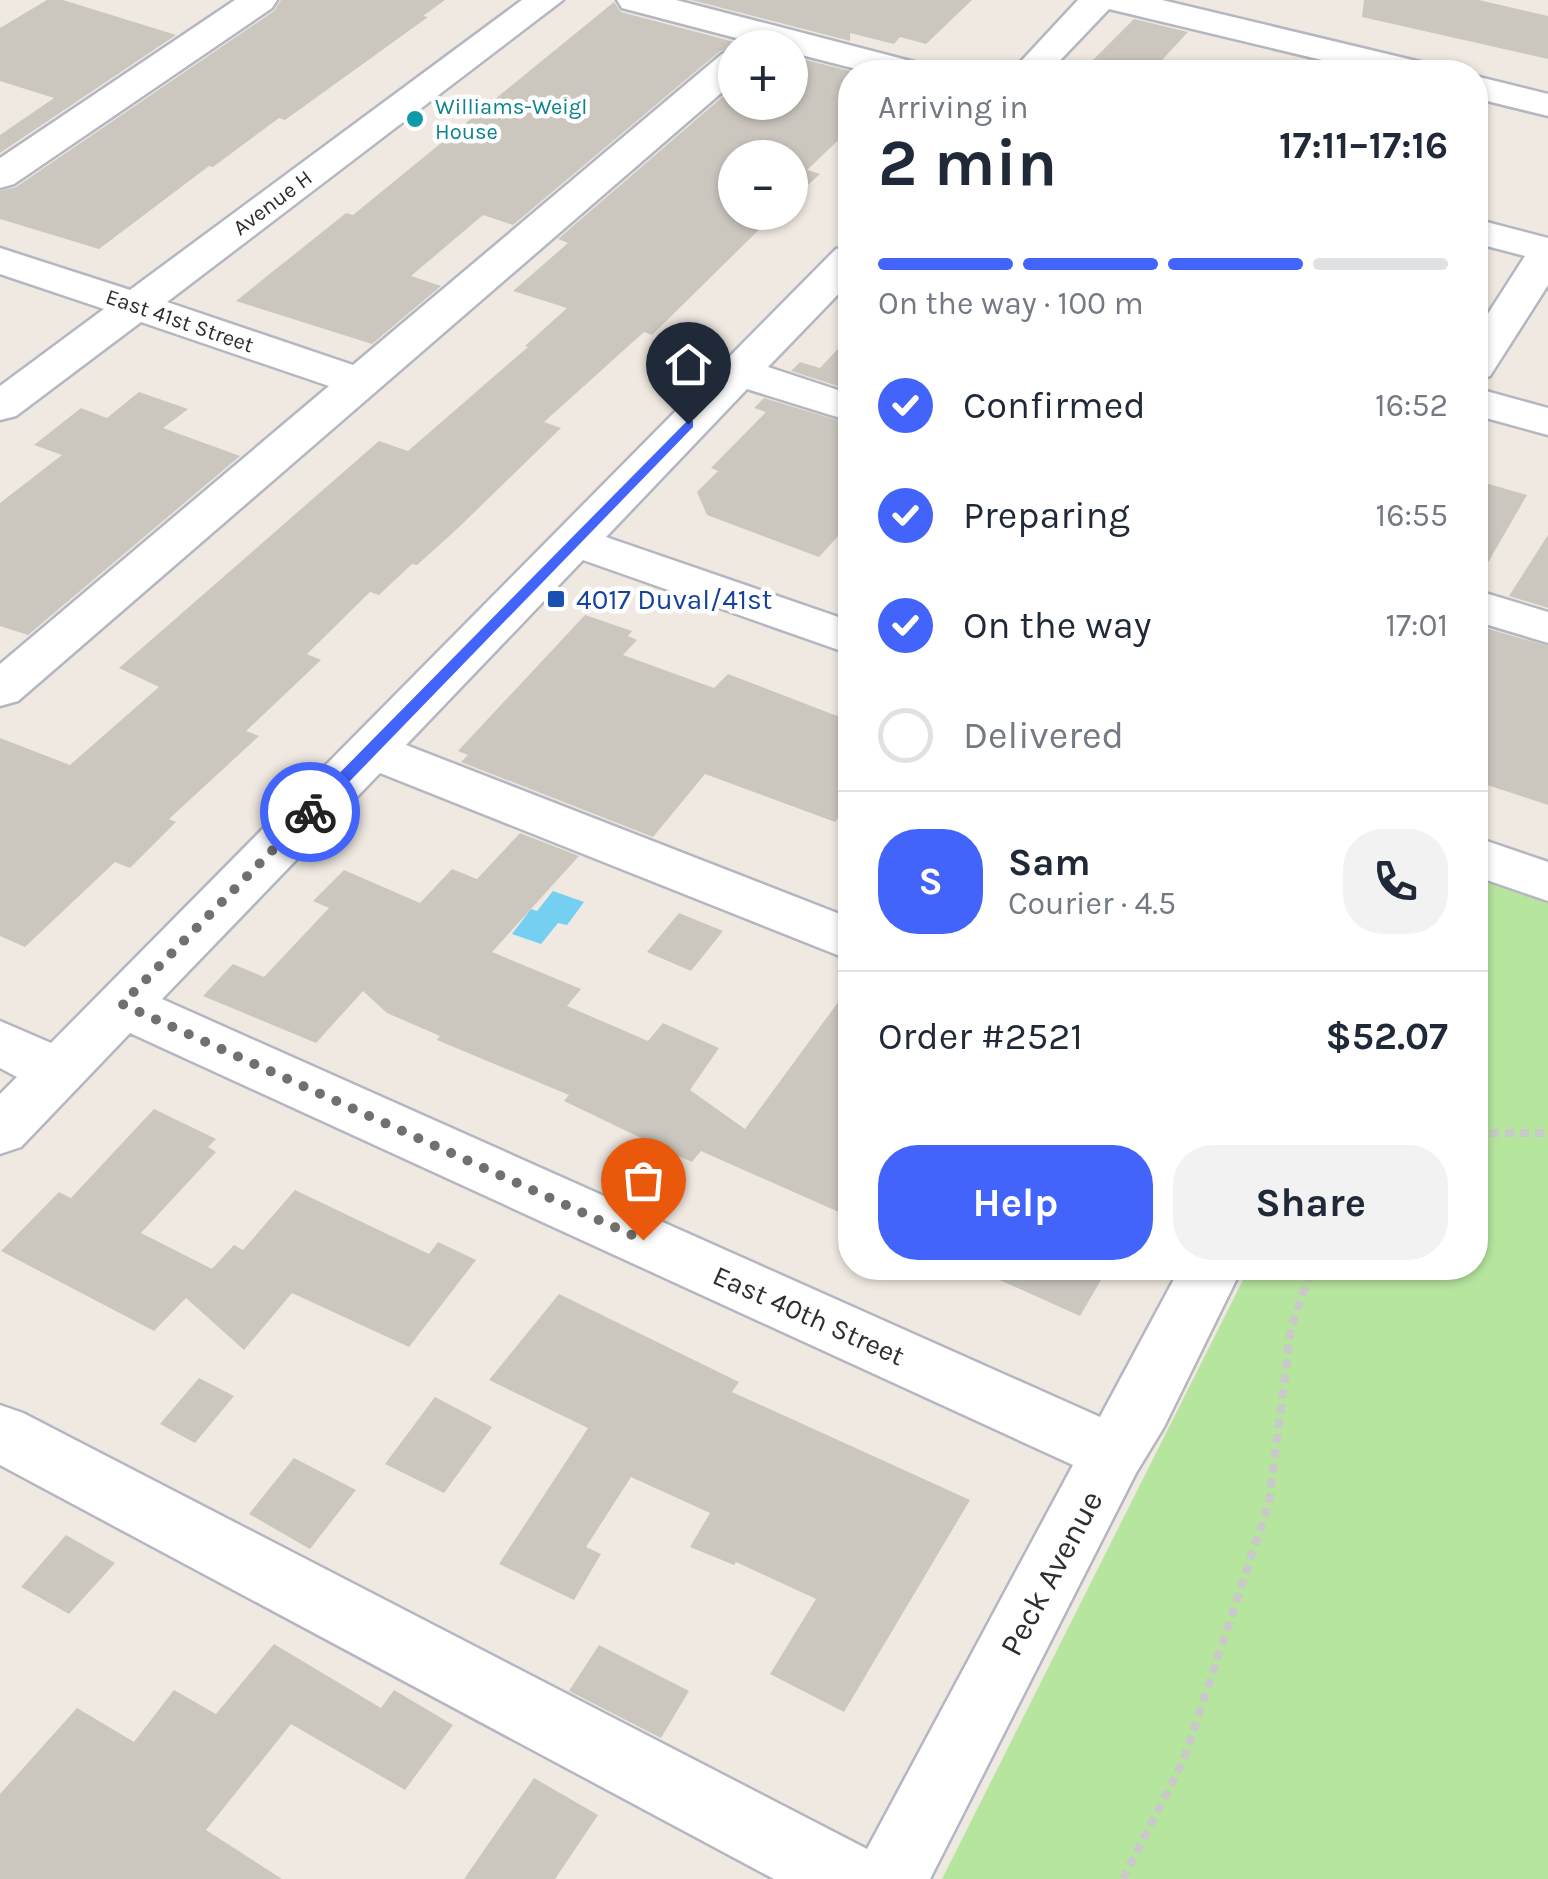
<!DOCTYPE html>
<html lang="en">
<head>
<meta charset="utf-8">
<style>
  :root { --surface:#fff; --page:#f2f2f3; --text:#1f2937; --muted:#747a83; --line:#e0e1e3; --accent:#4264fb }
  body { margin:0; font-family:Karla,sans-serif; background:var(--page); color:var(--text); height:100vh; display:flex; flex-direction:column; font-size:38px; white-space:nowrap }
  * { box-sizing:border-box; margin:0 }
  p { font-size:32px; color:var(--muted) }
  .icon { flex:none; width:55px; height:55px; fill:none; stroke:currentColor; stroke-width:2; stroke-linecap:round; stroke-linejoin:round }
  .map { position:relative; flex:1; overflow:hidden }
  .sheet { position:absolute; left:838px; top:60px; width:650px; height:1220px; display:flex; flex-direction:column; background:var(--surface); border-radius:40px; box-shadow:0 2px 8px #0004 }
  .sheet>* { flex:none }
  .buttons { position:absolute; left:718px; top:30px; display:grid; gap:20px }
  .buttons a { display:grid; place-items:center; width:90px; height:90px; border-radius:50%; background:var(--surface); box-shadow:0 2px 8px #0004; font-size:50px }
  .pin { position:absolute; display:grid; place-items:center; width:85px; height:85px; color:#fff; margin:-102px -42px; border-radius:50% 50% 50% 0; rotate:-45deg; box-shadow:0 0 10px #0007 }
  .pin .icon { rotate:45deg }
  .courier { position:absolute; display:grid; place-items:center; width:100px; height:100px; margin:-50px; border:8px solid #4264fb; border-radius:50%; background:#fff; color:#222; box-shadow:0 2px 12px #0007 }
  .overview em { font-style:normal; font-weight:700 }
  .overview div { display:flex; flex-direction:column-reverse }
  .overview { display:flex; align-items:center; justify-content:space-between; height:170px; padding:0 40px }
  h1 { font-size:65px; font-weight:700; line-height:75px }
  .bar { display:grid; grid-template-columns:repeat(4,1fr); gap:15px 10px; align-content:center; height:120px; padding:0 40px }
  .bar i { height:12px; border-radius:8px; background:var(--line) }
  .bar .active { background:var(--accent) }
  .bar p { grid-column:span 4 }
  .line { display:flex; align-items:center; gap:25px; padding:0 40px; border-top:2px solid var(--line) }
  .line div { flex:1 }
  .round { display:grid; place-items:center; flex:none; width:105px; height:105px; border-radius:40px; background:var(--page) }
  ol { padding:0 40px; list-style:none }
  li { display:flex; align-items:center; gap:30px; height:110px }
  li p { margin-inline-start:auto }
  li .icon { padding:10px; border-radius:50%; background:var(--accent); color:#fff; stroke-width:4 }
  li:last-child { color:var(--muted) }
  li i { width:55px; height:55px; border:5px solid var(--line); border-radius:50% }
  .action { display:flex; gap:20px; margin-top:auto; padding:20px 40px }
  .action a { flex:1; height:115px; border-radius:40px; background:var(--accent); color:#fff; font-size:40px; font-weight:700; line-height:115px; text-align:center }
  .action a+a { background:var(--page); color:var(--text) }
  .map>svg:first-child { display:block }
  .green { fill:#b6e59e }
  .water { fill:#75cff0 }
  .building { fill:#cbc7bf }
  .lines { fill:none; stroke-linecap:round; stroke-linejoin:round }
  .minor-casing { stroke:#b4b7c1; stroke-width:5 }
  .path { stroke:#c9c9c9; stroke-width:8; stroke-dasharray:9 6; stroke-linecap:butt }
  .minor { fill:#fff; fill-rule:evenodd }
  .route { fill:#4264fb }
  .done { stroke:#726f6d; stroke-width:10; stroke-dasharray:0 18 }
  .culture-dot { fill:#0f9aa8; stroke:#fff; stroke-width:4 }
  .transit-dot { fill:#1a4fb4; stroke:#fff; stroke-width:4 }
  .labels { text-anchor:middle; stroke-width:9; stroke-linejoin:round; paint-order:stroke }
  .far-culture-label { font-size:22px; fill:#0d838f; stroke:#fff; text-anchor:start }
  .far-street-label { font-size:22px; fill:#2e2e2e; stroke:#fff }
  .transit-label { font-size:28px; fill:#164399; stroke:#fff; text-anchor:start }
  .street-label { font-size:28px; fill:#2e2e2e; stroke:#fff }
  .near-street-label { font-size:32px; fill:#2e2e2e; stroke:#fff }
</style>
</head>
<body>
<div class="map">
<svg width="1548" height="1879" viewBox="0 0 1548 1879">
  <rect width="100%" height="100%" fill="#efe9e1"/>
  <path class="green" d="M 1475,875 L 1548,902 L 1548,1879 L 942,1879 L 1249,1268 L 1475,1268 Z"/>
  <path class="water" d="M 553,891 L 584,902 L 567,925 L 558,923 L 541,944 L 512,934 L 531,909 L 537,911 Z"/>
  <path class="building" d="M 47,0 L 63,0 L 176,35 L 0,153 L 0,135 L 54,98 L 0,81 L 0,28 Z
    M 281,0 L 445,0 L 423,16 L 428,17 L 285,120 L 279,118 L 213,167 L 209,166 L 99,249 L 0,219 L 0,191 L 16,187 L 274,11 Z
    M 691,0 L 972,0 L 926,44 L 900,37 L 894,44 L 850,33 L 850,41 Z
    M 1364,0 L 1479,0 L 1548,16 L 1548,59 L 1362,17 Z
    M 614,2 L 621,12 L 757,48 L 720,51 L 513,225 L 483,215 L 411,276 L 441,286 L 372,344 L 236,301 L 346,213 L 353,215 Z
    M 1134,19 L 1188,32 L 1151,72 L 1081,72 Z
    M 790,56 L 850,71 L 850,129 L 807,170 L 820,174 L 790,201 L 790,158 L 735,158 L 735,212 L 777,212 L 652,335 L 644,332 L 544,422 L 561,428 L 456,530 L 417,565 L 412,564 L 379,595 L 370,592 L 307,654 L 321,660 L 246,731 L 259,736 L 169,819 L 176,822 L 130,868 L 115,862 L 25,947 L 0,936 L 0,738 L 70,765 L 159,687 L 119,668 L 379,441 L 408,451 L 528,347 L 525,346 L 567,308 L 513,291 L 568,243 L 558,239 L 735,86 L 735,102 L 790,102 Z
    M 850,336 L 850,390 L 791,371 L 800,362 L 820,368 Z
    M 139,392 L 188,409 L 163,428 L 240,456 L 28,635 L 0,626 L 0,503 L 62,455 L 34,445 L 81,408 L 107,418 Z
    M 764,398 L 850,424 L 850,523 L 819,557 L 707,515 L 697,492 L 718,471 L 711,468 L 766,412 L 754,408 Z
    M 1475,480 L 1527,495 L 1475,585 Z
    M 1548,535 L 1548,608 L 1509,596 Z
    M 585,615 L 632,631 L 628,636 L 637,640 L 623,655 L 714,688 L 728,674 L 850,721 L 850,803 L 835,822 L 705,774 L 653,837 L 461,762 L 468,755 L 458,751 Z
    M 1475,625 L 1548,646 L 1548,805 L 1475,781 Z
    M 520,833 L 579,856 L 492,952 L 581,989 L 567,1006 L 648,1041 L 663,1023 L 719,1048 L 690,1090 L 745,1129 L 850,986 L 850,1217 L 701,1151 L 692,1162 L 670,1152 L 564,1101 L 569,1095 L 437,1040 L 440,1036 L 387,1013 L 363,991 L 316,1043 L 203,996 L 233,964 L 264,977 L 329,908 L 313,901 L 344,870 L 420,903 L 452,869 L 477,879 Z
    M 679,913 L 723,931 L 691,971 L 647,952 Z
    M 154,1109 L 216,1139 L 208,1147 L 216,1152 L 141,1233 L 212,1269 L 234,1245 L 243,1250 L 295,1190 L 429,1254 L 438,1242 L 476,1260 L 409,1347 L 292,1293 L 244,1350 L 186,1298 L 154,1331 L 1,1251 L 59,1192 L 71,1198 Z
    M 973,1268 L 1108,1268 L 1080,1316 Z
    M 559,1294 L 739,1382 L 732,1392 L 970,1500 L 844,1712 L 770,1674 L 816,1599 L 736,1562 L 734,1565 L 690,1547 L 710,1513 L 631,1477 L 586,1547 L 601,1554 L 574,1600 L 499,1564 L 588,1428 L 489,1380 Z
    M 199,1378 L 234,1396 L 195,1443 L 160,1424 Z
    M 435,1397 L 492,1427 L 444,1493 L 385,1464 Z
    M 294,1458 L 356,1490 L 310,1549 L 249,1514 Z
    M 66,1535 L 115,1563 L 69,1614 L 21,1587 Z
    M 274,1644 L 381,1708 L 394,1690 L 453,1725 L 405,1790 L 291,1724 L 206,1830 L 282,1879 L 0,1879 L 0,1794 L 77,1708 L 134,1742 L 174,1690 L 216,1714 Z
    M 599,1645 L 689,1691 L 661,1738 L 569,1691 Z
    M 534,1778 L 598,1815 L 555,1879 L 464,1879 Z"/>
  <g class="lines">
    <defs>
      <path id="minor" d="M 235,0 L 277,0 L 272,8 L 14,184 L 0,188 L 0,158 Z
        M 522,0 L 563,0 L 167,302 L 353,365 L 722,54 L 735,51 L 735,81 L 18,701 L 0,706 L 0,664 L 329,386 L 141,322 L 16,416 L 0,420 L 0,386 L 104,309 L 0,274 L 0,248 L 130,290 Z
        M 617,0 L 676,0 L 922,64 L 928,72 L 868,72 L 790,52 L 790,48 L 774,48 L 622,8 Z
        M 1078,0 L 1162,0 L 1429,64 L 1435,72 L 1372,72 L 1109,9 L 1049,72 L 1011,72 Z
        M 1475,76 L 1548,94 L 1548,116 L 1475,98 Z
        M 1475,219 L 1548,238 L 1548,285 L 1490,376 L 1475,380 L 1475,334 L 1525,256 L 1475,243 Z
        M 850,246 L 850,282 L 768,367 L 850,394 L 850,421 L 747,389 L 606,537 L 850,621 L 850,654 L 583,560 L 406,745 L 850,918 L 850,960 L 380,773 L 162,999 L 1100,1417 L 1180,1268 L 1242,1268 L 1164,1427 L 1136,1473 L 930,1879 L 774,1879 L 0,1465 L 0,1405 L 23,1413 L 867,1849 L 1073,1465 L 130,1033 L 21,1147 L 0,1154 L 0,1094 L 17,1077 L 0,1068 L 0,1021 L 51,1043 L 836,249 Z
        M 1475,388 L 1548,408 L 1548,435 L 1475,415 Z
        M 1475,590 L 1548,612 L 1548,643 L 1475,621 Z
        M 1475,837 L 1548,862 L 1548,901 L 1475,876 Z"/>
    </defs>
    <use href="#minor" class="minor-casing"/>
    <path class="path" d="M 1475,1133 L 1548,1133
      M 1123,1879 L 1184,1759 L 1269,1503 L 1291,1327 L 1312,1268"/>
    <use href="#minor" class="minor"/>
  </g>
  <path class="route" d="M 688,420 L 693,421 L 693,427 L 316,816 L 305,816 L 305,808 Z"/>
  <g class="lines">
    <path class="done" d="M 310,812 L 122,1004 L 643,1240"/>
  </g>
  <circle class="culture-dot" cx="415" cy="119" r="10"/>
  <rect class="transit-dot" x="546" y="589" width="20" height="20" rx="5"/>
  <g class="labels">
    <g class="far-culture-label">
      <text x="435" y="114">Williams-Weigl<tspan x="435" dy="25">House</tspan></text>
    </g>
    <g class="far-street-label">
      <text transform="translate(272 202) rotate(-37)" y="8">Avenue H</text>
      <text transform="translate(180 320) rotate(19)" y="8">East 41st Street</text>
    </g>
    <g class="transit-label">
      <text x="576" y="609">4017 Duval/41st</text>
    </g>
    <g class="street-label">
      <text transform="translate(809 1315) rotate(24)" y="10">East 40th Street</text>
    </g>
    <g class="near-street-label">
      <text transform="translate(1051 1573) rotate(-62)" y="11">Peck Avenue</text>
    </g>
  </g>
</svg>
<div class="buttons">
<a>+</a>
<a>−</a>
</div>
<div class="pin" style="left:643px;top:1240px;background:#ea580c"><svg class="icon" aria-label="bag" viewBox="0 0 24 24"><path d="M5 8h14l-1 12H6zM9 8a3 3 0 0 1 6 0"/></svg></div>
<div class="pin" style="left:688px;top:424px;background:#1f2937"><svg class="icon" aria-label="home" viewBox="0 0 24 24"><path d="M3 11l9-7 9 7M6 9v11h12V9"/></svg></div>
<div class="courier" style="left:310px;top:812px"><svg class="icon" aria-label="bike" viewBox="0 0 24 24"><circle cx="6" cy="16" r="4"/><circle cx="18" cy="16" r="4"/><path d="M6 16l4-8h5l3 8M10 8l3 8H6M13 5h3"/></svg></div>
<section class="sheet">
<div class="overview"><div><h1>2 min</h1><p>Arriving in</p></div><em>17:11–17:16</em></div>
<div class="bar"><i class="active"></i><i class="active"></i><i class="active"></i><i></i><p>On the way · 100 m</p></div>
<ol>
<li><svg class="icon" aria-label="check" viewBox="0 0 24 24"><path d="M5 12l5 5 9-10"/></svg>Confirmed<p>16:52</p></li>
<li><svg class="icon" aria-label="check" viewBox="0 0 24 24"><path d="M5 12l5 5 9-10"/></svg>Preparing<p>16:55</p></li>
<li><svg class="icon" aria-label="check" viewBox="0 0 24 24"><path d="M5 12l5 5 9-10"/></svg>On the way<p>17:01</p></li>
<li><i></i>Delivered</li>
</ol>
<div class="line" style="height:180px"><b class="round" style="background:var(--accent);color:#fff">S</b><div><b>Sam</b><p>Courier · 4.5</p></div><a class="round"><svg class="icon" aria-label="phone" viewBox="0 0 24 24"><path d="M5 4h4l2 5-3 2q2 4 5 5l2-3 5 2v4C11 20 4 13 5 4z"/></svg></a></div>
<div class="line" style="height:130px"><div>Order #2521</div><b>$52.07</b></div>
<div class="action"><a>Help</a><a>Share</a></div>
</section>
</div>
</body>
</html>
